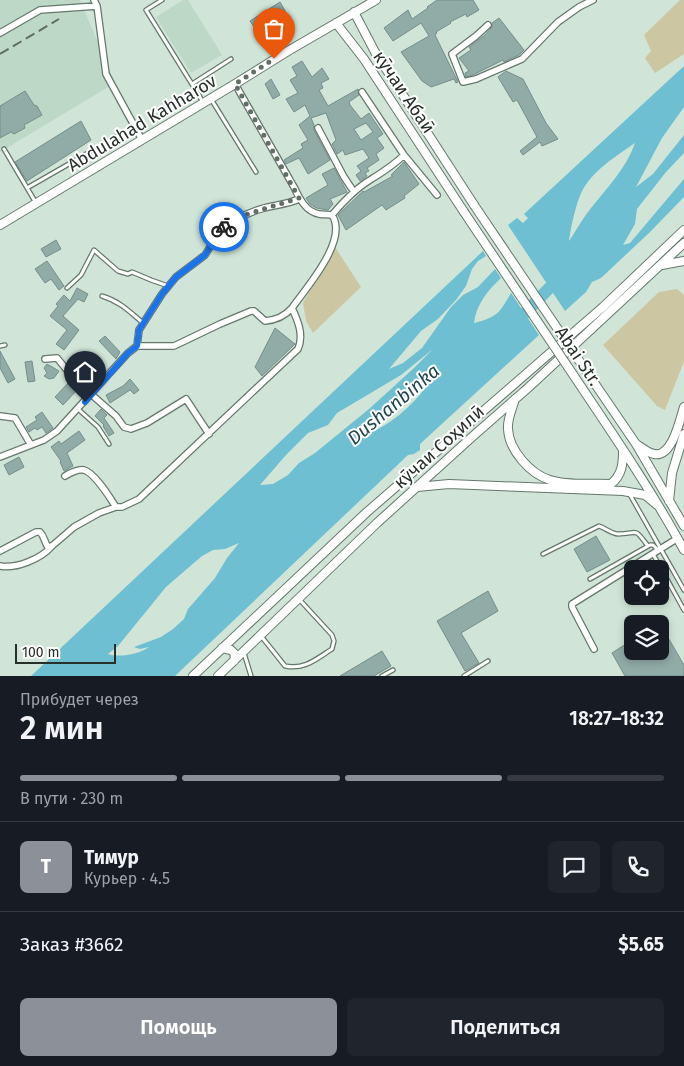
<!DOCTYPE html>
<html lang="ru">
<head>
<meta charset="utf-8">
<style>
  :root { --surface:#171b24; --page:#20242c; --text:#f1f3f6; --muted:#9ea1a6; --line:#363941; --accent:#8c9099 }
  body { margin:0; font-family:"Fira Sans",sans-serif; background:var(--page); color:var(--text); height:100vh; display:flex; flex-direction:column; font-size:19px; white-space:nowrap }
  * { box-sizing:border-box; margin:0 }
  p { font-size:16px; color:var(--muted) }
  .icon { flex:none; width:28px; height:28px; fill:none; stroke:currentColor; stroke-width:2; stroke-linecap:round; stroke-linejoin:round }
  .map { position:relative; height:676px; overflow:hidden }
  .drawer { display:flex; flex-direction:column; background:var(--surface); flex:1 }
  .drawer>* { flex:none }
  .controls { position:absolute; left:624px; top:560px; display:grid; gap:10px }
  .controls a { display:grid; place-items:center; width:45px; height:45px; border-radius:8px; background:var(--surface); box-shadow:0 2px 8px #0003; font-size:25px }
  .scale { position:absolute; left:15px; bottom:12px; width:101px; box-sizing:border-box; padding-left:5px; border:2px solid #272f2a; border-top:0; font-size:14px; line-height:18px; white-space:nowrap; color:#272f2a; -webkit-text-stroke:4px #fff; paint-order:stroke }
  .pin { position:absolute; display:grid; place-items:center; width:42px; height:42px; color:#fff; margin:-51px -21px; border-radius:50% 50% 50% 0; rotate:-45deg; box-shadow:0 0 5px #0007 }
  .pin .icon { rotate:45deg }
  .courier { position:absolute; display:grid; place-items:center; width:50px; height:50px; margin:-25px; border:4px solid #1a73e8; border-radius:50%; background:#fff; color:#222; box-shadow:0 1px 6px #0007 }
  .summary em { font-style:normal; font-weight:600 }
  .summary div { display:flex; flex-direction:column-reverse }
  .summary { display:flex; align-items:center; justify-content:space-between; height:85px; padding:0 20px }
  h1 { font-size:32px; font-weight:600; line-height:38px }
  .bar { display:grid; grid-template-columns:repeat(4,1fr); gap:8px 5px; align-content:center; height:60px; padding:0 20px }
  .bar i { height:6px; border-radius:4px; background:var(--line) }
  .bar .current { background:var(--accent) }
  .bar p { grid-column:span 4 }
  .line { display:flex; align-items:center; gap:12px; padding:0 20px; border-top:1px solid var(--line) }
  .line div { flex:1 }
  .round { display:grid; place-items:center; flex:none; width:52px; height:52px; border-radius:8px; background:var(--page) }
  .button { display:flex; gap:10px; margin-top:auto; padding:10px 20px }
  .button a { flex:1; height:58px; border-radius:8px; background:var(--accent); color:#fff; font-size:20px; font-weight:600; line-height:58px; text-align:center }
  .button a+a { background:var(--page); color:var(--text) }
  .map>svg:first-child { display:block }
  .built { fill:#bdd8c7 }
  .green { fill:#ccc7a2 }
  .water { fill:#6fbfd3; fill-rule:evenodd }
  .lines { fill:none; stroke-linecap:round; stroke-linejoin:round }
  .river { stroke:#6fbfd3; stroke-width:12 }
  .building { fill:#91aba7; stroke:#768e8b; fill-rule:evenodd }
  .lane-casing { stroke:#65786c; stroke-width:5.5 }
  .street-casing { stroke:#65786c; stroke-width:8 }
  .secondary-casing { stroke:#65786c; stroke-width:10 }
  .lane { stroke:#fff; stroke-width:3 }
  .street { stroke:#fff; stroke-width:5.5 }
  .secondary { stroke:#fff; stroke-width:8 }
  .rail { stroke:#606c64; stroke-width:2; stroke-dasharray:10 5; stroke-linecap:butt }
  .secondary-bridge-casing { stroke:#65786c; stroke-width:10; stroke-linecap:butt }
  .secondary-bridge { stroke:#fff; stroke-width:8 }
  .done { stroke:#626f67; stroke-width:5; stroke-dasharray:0 9 }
  .route { stroke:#1a73e8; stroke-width:6 }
  .labels { text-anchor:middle; stroke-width:4; stroke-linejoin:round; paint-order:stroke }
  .street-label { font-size:18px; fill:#272f2a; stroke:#fff }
  .water-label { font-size:19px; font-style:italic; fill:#20454e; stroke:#fff }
</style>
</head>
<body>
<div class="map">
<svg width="684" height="676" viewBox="0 0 684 676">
  <rect width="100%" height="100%" fill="#d0e5d8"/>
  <path class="built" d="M 0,0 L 80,0 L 115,83 L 0,152 Z
    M 183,0 L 188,0 L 222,55 L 191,73 L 156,17 Z"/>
  <path class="green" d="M 680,0 L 684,0 L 684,54 L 655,73 L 645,58 L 651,51 L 644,35 Z
    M 335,247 L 361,287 L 313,333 L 306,321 L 303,303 Z
    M 677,289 L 684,295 L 684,361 L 665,410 L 657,406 L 603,345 L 659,292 Z"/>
  <path class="water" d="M 684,66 L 684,107 L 662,138 L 636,187 L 653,174 L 684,135 L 684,153 L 666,172 L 637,209 L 635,224 L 623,245 L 630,243 L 684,179 L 684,197 L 649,233 L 601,278 L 592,282 L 586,292 L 565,311 L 508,225 L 517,218 L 523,223 L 528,218 L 524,214 ZM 635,143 C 627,167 607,188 591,208 C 582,219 576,231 569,241 C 571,227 577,197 585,186 C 596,168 618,155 635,143 Z
    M 483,251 L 486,256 L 478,261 L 472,269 L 466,286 L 456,300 L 438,319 L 421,331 L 389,369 L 403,363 L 422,348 L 451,307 L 463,295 L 478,287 L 495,269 L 501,278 C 488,290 476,305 474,323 C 497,317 499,314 511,293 L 539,335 L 420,444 L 420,450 L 414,454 L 408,455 L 175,676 L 31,676 ZM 433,349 L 414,368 L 369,409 L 315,453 L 299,463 L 288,475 L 273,484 L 260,485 L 286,455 L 308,433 L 328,425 L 337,413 L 401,375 ZM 426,387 C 411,407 390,425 367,434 L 365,431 C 379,415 405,390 426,387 ZM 239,543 L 227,558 L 215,578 L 188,609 L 184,619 L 173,629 L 161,637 L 134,647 L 140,649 L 149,647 C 140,654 119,658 108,654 L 118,646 L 166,587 L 202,556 L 213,550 L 225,549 Z"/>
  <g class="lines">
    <path class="river" d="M 521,317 L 561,276"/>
  </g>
  <path class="building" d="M 437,0 L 473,0 L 479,10 L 467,17 L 466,14 L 450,22 L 451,23 L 436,32 L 437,33 L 435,35 L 458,82 L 456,83 L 454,79 L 431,87 L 422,81 L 401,52 L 429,36 L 421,23 L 393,41 L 384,28 L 408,10 L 412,19 L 428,8 L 427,7 Z
    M 280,2 L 289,18 L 259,34 L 250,21 Z
    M 499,18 L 524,50 L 519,55 L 504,62 L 503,60 L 473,75 L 466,77 L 465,73 L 469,71 L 459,58 L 471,50 L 469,47 L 485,35 L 492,27 L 492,23 Z
    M 302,61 L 312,77 L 322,68 L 329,79 L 321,83 L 323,88 L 319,90 L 328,106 L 358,89 L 359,95 L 349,102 L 350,105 L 361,119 L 369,113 L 383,134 L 377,138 L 384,148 L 376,154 L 379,160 L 367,168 L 369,171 L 365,173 L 367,176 L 360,181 L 356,175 L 361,171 L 357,166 L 369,158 L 363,149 L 345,155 L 343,150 L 337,154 L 332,144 L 336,140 L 326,113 L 311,118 L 314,125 L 314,130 L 330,160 L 308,174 L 299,158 L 286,164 L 284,160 L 303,148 L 301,144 L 308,140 L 299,125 L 310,116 L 305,105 L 294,112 L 286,99 L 298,93 L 290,80 L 297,76 L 292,67 ZM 366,123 L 373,132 L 361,140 L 354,129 Z
    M 506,71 L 523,79 L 546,123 L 558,139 L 542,146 L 540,142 L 523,155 L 520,151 L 537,137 L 517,100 L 513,102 L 498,77 Z
    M 271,79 L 280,95 L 273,99 L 265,84 Z
    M 25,91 L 34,105 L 37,106 L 42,115 L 24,125 L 25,128 L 14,134 L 11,132 L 0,138 L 0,106 Z
    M 81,121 L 91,140 L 27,181 L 15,162 Z
    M 404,162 L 419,184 L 404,196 L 405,198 L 386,210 L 382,205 L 346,230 L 338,215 L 363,191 L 364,192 L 393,176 L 391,175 Z
    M 334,168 L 347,192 L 330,199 L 333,204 L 328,210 L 316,208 L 310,204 L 306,198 L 328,185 L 322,174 Z
    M 56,240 L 61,249 L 46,257 L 41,249 Z
    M 47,261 L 64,286 L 59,290 L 51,279 L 45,283 L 35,269 Z
    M 77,288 L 88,294 L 84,302 L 78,299 L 63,316 L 79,330 L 64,350 L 56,344 L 67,330 L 50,316 L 58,306 L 56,304 L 64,295 L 70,301 Z
    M 275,328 L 295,344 L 262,376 L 255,367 Z
    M 105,336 L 120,352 L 116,359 L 99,341 Z
    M 0,351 L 15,379 L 8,383 L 0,368 Z
    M 32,361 L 35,381 L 28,382 L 25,362 Z
    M 47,364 L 59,371 L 54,378 L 49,379 L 44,376 L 47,373 L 44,368 Z
    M 130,379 L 139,390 L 134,394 L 130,390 L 110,403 L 106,395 L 123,386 Z
    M 70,381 L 78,389 L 63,405 L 55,397 Z
    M 101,409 L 107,415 L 104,418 L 114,433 L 109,436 L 103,426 L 104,425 L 95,416 Z
    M 42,412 L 53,428 L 46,433 L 42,427 L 37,430 L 35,428 L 29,432 L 26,427 L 37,420 L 35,417 Z
    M 79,431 L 85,440 L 67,453 L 73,466 L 64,471 L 60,462 L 61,461 L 51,447 L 59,441 L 61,444 Z
    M 19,457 L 24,467 L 9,475 L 4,465 Z
    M 596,536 L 610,560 L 587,572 L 574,549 Z
    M 488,591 L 498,611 L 461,633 L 479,663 L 465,671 L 437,621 Z
    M 660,624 L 684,665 L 684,676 L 625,676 L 612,653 L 632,640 L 632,651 L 660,651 Z
    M 382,651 L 391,666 L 374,676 L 340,676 Z"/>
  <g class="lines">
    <defs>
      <path id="lane" d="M 162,0 L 146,10 L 203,102
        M 192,84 L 231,59
        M 211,99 L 256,172
        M 4,149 L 36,203
        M 27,188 L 121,134
        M 67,288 L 81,275 L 94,250 L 118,271 L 128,274 L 132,272 L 151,280 L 168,286
        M 102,296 C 119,301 129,311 143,323
        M 0,346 L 5,345
        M 78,409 L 98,427 L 109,444
        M 629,493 L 684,590
        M 543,554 L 599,526 C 605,528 612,534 618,534 C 639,534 633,526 648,546
        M 653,554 L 684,610
        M 590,579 L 650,545 L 653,545 L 658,550
        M 261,636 L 285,666 C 305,670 316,659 332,649 L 334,641 L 332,635 L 298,598
        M 244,653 L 251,676
        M 382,676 L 393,670
        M 464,676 L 488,661"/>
      <path id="street" d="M 94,0 L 97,6 L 106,74 L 142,140
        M 488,25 L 476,36 L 452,54 L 463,82 L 476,79 L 522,59 L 558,22 L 579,7 L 593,0
        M 0,33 L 40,10 L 97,6
        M 362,92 L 404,155 L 437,195
        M 318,128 L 344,177 L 354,192
        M 332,215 C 343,202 355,189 370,180 C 383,172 394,165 404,155
        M 137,346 L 174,346 L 220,324 L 251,311 L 254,311 L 265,321 C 276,320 284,317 292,308
        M 45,359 L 57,358 L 76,381 L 116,416 L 124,427 L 131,429 L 147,423 L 186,399 L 209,434
        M 0,416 L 15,418 L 31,445
        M 0,457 L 44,440 L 57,431 L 128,353 L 137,346 L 139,330 L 162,294 L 176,277 L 205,255 L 210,247 L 212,237 C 230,223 242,214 264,208 C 276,205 288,204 299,199
        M 65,476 C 70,473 78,469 84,470 C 95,473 110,498 116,507
        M 0,551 L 36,532 L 40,532 C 45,537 44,542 48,547 L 52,546 L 74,527 L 99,513 L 116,507 L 122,507 L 139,499 L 298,349 C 304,335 298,321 292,308 C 306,288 349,240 332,215 C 328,214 323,215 319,214 C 306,212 299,198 294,187 L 235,84
        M 0,566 C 16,569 41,559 52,546
        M 594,649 L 572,607 L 572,604 L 678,538"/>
      <path id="secondary" d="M 354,12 L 375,52 L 474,205
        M 336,23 L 364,59 L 464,212
        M 0,225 L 235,84 L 288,51 L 376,0
        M 662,265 L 684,261
        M 578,359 L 636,444 L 684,526
        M 568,367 C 608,427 649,486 684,550
        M 515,399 C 512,409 507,420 508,429 C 509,450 530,474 550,480 C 568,486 592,483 611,484 C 622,475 623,464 623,451
        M 636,444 C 641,447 648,453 654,454 C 672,458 680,420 684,407
        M 417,487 L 449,484 L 623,491 L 645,495 L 657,505
        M 669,501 L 672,473 L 684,434
        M 222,648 L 231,650 L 235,654 L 234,661
        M 193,676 L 367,512 L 603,307 L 684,230
        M 218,676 L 377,523 L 472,437 L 529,387 L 684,243"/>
    </defs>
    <use href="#lane" class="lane-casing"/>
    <use href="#street" class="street-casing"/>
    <use href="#secondary" class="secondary-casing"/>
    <use href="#lane" class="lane"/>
    <use href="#street" class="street"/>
    <use href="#secondary" class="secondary"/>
    <path class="rail" d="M 0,54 L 59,19"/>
    <defs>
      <path id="secondary-bridge" d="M 474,205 L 578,359
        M 464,212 L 568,367"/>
    </defs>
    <use href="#secondary-bridge" class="secondary-bridge-casing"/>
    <use href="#secondary-bridge" class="secondary-bridge"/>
  </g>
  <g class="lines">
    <path class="done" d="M 224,227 L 234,219 L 248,214 L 299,198 L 235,84 L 274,59"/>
    <path class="route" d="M 85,402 L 128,353 L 137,346 L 139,330 L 162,294 L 176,277 L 205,255 L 210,247 L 212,237 L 224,227"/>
  </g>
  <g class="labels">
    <g class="street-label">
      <text transform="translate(404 92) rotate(56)" y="6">кӯчаи Абаӣ</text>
      <text transform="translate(142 123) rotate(-31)" y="6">Abdulahad Kahharov</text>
      <text transform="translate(578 356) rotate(56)" y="6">Abai Str.</text>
      <text transform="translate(439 447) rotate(-42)" y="6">кӯчаи Соҳилӣ</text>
    </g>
    <g class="water-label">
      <text transform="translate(393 404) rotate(-40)" y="7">Dushanbinka</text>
    </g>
  </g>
</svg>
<div class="controls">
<a><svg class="icon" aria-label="locate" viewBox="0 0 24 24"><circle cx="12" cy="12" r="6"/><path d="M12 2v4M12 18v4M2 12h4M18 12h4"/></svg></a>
<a><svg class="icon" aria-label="layers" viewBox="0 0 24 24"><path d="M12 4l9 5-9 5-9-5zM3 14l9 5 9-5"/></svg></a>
</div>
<div class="scale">100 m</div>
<div class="pin" style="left:274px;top:59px;background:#ea580c"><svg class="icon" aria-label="bag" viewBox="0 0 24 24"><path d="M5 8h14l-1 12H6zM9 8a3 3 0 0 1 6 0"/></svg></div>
<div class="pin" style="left:85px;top:402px;background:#1f2937"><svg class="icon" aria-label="home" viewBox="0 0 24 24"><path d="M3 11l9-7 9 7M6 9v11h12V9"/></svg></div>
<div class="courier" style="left:224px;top:227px"><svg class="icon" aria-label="bike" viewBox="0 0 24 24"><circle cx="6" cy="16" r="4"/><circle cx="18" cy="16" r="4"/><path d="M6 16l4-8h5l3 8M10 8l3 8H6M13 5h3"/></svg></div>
</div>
<section class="drawer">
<div class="summary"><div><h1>2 мин</h1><p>Прибудет через</p></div><em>18:27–18:32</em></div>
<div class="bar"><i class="current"></i><i class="current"></i><i class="current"></i><i></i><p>В пути · 230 m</p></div>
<div class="line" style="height:90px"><b class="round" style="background:var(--accent);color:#fff">Т</b><div><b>Тимур</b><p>Курьер · 4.5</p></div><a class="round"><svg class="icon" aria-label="chat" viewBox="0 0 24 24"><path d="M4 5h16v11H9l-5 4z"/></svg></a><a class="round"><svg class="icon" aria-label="phone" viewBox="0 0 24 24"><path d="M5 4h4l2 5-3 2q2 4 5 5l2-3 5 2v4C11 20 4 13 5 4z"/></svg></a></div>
<div class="line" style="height:65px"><div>Заказ #3662</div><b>$5.65</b></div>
<div class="button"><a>Помощь</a><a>Поделиться</a></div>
</section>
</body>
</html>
